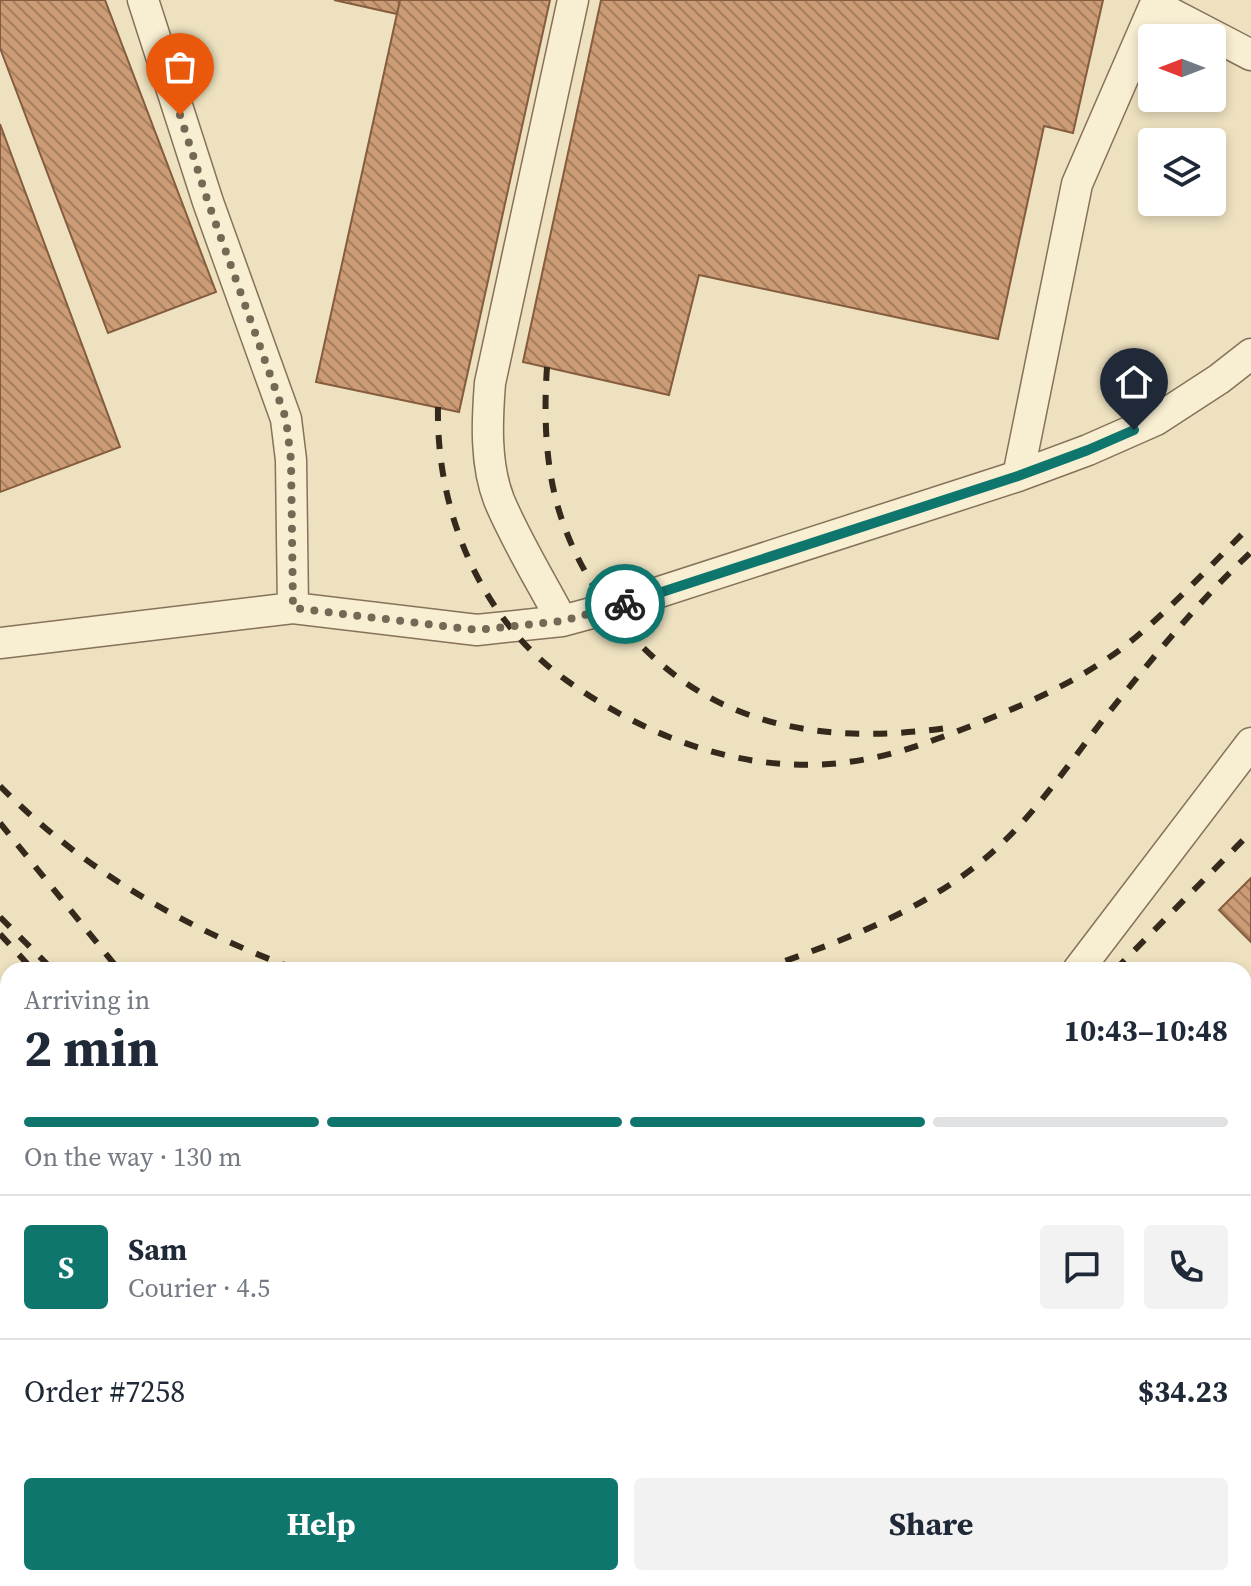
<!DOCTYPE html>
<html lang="en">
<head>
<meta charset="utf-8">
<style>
  :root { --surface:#fff; --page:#f2f2f3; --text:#1f2937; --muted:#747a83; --line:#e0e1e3; --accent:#0f766e }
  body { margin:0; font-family:"Source Serif 4",serif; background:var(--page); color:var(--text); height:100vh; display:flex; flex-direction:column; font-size:30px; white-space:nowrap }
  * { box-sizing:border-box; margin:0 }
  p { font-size:26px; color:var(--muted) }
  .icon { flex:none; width:44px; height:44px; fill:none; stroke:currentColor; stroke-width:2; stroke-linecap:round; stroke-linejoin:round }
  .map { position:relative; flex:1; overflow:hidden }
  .panel { position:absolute; left:0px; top:962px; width:1252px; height:624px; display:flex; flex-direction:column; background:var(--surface); border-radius:24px 24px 0 0; box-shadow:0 4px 12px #0003 }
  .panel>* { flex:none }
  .needle { width:52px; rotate:270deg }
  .fabs { position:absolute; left:1138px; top:24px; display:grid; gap:16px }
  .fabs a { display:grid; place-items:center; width:88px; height:88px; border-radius:8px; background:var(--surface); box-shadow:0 4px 12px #0003; font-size:40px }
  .pin { position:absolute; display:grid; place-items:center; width:68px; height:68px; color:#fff; margin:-82px -34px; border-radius:50% 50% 50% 0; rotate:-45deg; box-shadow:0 0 8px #0007 }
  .pin .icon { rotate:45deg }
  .courier { position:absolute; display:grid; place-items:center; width:80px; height:80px; margin:-40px; border:6px solid #0f766e; border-radius:50%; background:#fff; color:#222; box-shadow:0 2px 10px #0007 }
  .overview em { font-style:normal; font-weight:700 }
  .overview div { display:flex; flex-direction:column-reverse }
  .overview { display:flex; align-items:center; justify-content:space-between; height:136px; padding:0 24px }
  h1 { font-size:52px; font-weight:700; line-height:60px }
  .bar { display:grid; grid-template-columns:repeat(4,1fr); gap:12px 8px; align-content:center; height:96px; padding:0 24px }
  .bar i { height:10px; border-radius:6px; background:var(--line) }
  .bar .active { background:var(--accent) }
  .bar p { grid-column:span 4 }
  .line { display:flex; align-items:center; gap:20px; padding:0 24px; border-top:2px solid var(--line) }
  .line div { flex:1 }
  .round { display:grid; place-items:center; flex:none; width:84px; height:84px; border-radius:8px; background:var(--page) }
  .primary-button { display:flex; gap:16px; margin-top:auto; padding:16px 24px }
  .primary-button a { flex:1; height:92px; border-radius:8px; background:var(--accent); color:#fff; font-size:32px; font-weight:700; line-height:92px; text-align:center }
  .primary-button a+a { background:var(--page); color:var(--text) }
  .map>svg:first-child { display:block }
  .building { fill:url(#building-back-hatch); stroke:#855c3e; stroke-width:2 }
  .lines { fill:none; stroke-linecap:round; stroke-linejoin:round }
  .minor-casing { stroke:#867258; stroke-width:33 }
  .minor { stroke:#f8eed2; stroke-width:30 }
  .rail { stroke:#35291c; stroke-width:6; stroke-dasharray:14 14; stroke-linecap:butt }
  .done { stroke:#756955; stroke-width:8; stroke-dasharray:0 14.4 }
  .route { stroke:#0f766e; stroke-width:10 }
</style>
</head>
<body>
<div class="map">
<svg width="1251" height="1586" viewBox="0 0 1251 1586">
  <defs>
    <pattern id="building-back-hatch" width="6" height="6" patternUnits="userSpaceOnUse" patternTransform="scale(2)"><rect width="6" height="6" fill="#cb9c75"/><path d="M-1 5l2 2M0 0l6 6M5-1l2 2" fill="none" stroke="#a67f5f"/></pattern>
  </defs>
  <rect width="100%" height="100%" fill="#ede1bf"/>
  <path class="building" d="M 0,0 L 105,0 L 216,292 L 108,333 L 0,48 Z
    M 334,0 L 400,0 L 397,14 Z
    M 400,0 L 550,0 L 459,412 L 316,382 Z
    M 601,0 L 1103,0 L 1073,133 L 1044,126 L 998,339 L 699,275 L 669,395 L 523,362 Z
    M 0,124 L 120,447 L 0,492 Z
    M 1251,878 L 1251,942 L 1219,910 Z
    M 1251,1333 L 1251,1447 L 1244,1440 L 1244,1340 Z
    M 8,1533 L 8,1578 L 77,1578 L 85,1586 L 0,1586 L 0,1541 Z
    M 1095,1578 L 1206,1578 L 1200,1586 L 1102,1586 Z"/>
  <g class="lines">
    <defs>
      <path id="minor" d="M 143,0 L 208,202 L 286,419 L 291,460 L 293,608
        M 1155,5 L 1251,55
        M 1018,476 L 1077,184 L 1157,0
        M 562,621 C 541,581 516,541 499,500 C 485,464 487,421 490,383 L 573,0
        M 0,643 L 293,608 L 477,630 L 562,621 L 610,608 L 1018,476 L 1088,450 L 1156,420 L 1219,379 L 1251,354
        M 1078,970 L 1251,743
        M 1244,1133 L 1251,1125
        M 0,1315 L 8,1319
        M 351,1578 L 359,1586
        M 808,1586 L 815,1578"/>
    </defs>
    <use href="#minor" class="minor-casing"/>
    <use href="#minor" class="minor"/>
    <path class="rail" d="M 547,367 C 544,411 545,457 556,500 C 579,589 651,676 736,710 C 803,737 875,738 946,728
      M 438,407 C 436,511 480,619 566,680 C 653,742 759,780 867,759 C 905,752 940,738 976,724 C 1029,703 1079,681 1125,646 C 1170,610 1210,566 1251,525
      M 0,786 C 84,871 186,929 298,970
      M 0,823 L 119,970
      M 0,917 L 53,970
      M 0,934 L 33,970
      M 759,970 C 841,942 932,908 997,848 C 1037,811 1069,764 1102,721 C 1151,660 1194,606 1251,552
      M 1115,970 L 1251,832
      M 0,1147 L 8,1159
      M 0,1487 L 8,1495
      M 90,1578 L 98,1586
      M 290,1578 L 296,1586
      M 635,1578 L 643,1586
      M 662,1578 L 670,1586
      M 907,1578 L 909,1586"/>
  </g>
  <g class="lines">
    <path class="done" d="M 180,115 L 208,202 L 286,419 L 291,460 L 293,608 L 477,630 L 562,621 L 625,604"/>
    <path class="route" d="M 625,604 L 1018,476 L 1088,450 L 1134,430"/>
  </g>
</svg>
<div class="fabs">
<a><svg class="needle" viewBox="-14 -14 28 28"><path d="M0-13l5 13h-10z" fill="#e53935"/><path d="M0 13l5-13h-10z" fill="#747a83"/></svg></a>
<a><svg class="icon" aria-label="layers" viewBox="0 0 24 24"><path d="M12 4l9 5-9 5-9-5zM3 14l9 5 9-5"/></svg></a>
</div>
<div class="pin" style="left:180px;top:115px;background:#ea580c"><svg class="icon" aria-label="bag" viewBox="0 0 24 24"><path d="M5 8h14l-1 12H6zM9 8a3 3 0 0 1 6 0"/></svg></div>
<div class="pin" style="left:1134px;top:430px;background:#1f2937"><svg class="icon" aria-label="home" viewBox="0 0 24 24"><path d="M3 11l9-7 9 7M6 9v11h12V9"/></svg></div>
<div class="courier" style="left:625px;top:604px"><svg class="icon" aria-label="bike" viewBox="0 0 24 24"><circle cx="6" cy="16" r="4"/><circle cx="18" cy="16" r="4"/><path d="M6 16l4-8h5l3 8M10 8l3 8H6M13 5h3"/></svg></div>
<section class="panel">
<div class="overview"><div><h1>2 min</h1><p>Arriving in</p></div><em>10:43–10:48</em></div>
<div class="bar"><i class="active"></i><i class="active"></i><i class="active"></i><i></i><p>On the way · 130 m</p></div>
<div class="line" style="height:144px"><b class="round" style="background:var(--accent);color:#fff">S</b><div><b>Sam</b><p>Courier · 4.5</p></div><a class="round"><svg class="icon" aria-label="chat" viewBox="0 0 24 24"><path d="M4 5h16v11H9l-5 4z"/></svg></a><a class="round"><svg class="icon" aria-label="phone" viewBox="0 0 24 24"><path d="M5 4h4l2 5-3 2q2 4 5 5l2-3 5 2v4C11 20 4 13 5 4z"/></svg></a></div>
<div class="line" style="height:104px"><div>Order #7258</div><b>$34.23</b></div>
<div class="primary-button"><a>Help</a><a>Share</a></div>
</section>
</div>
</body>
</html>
